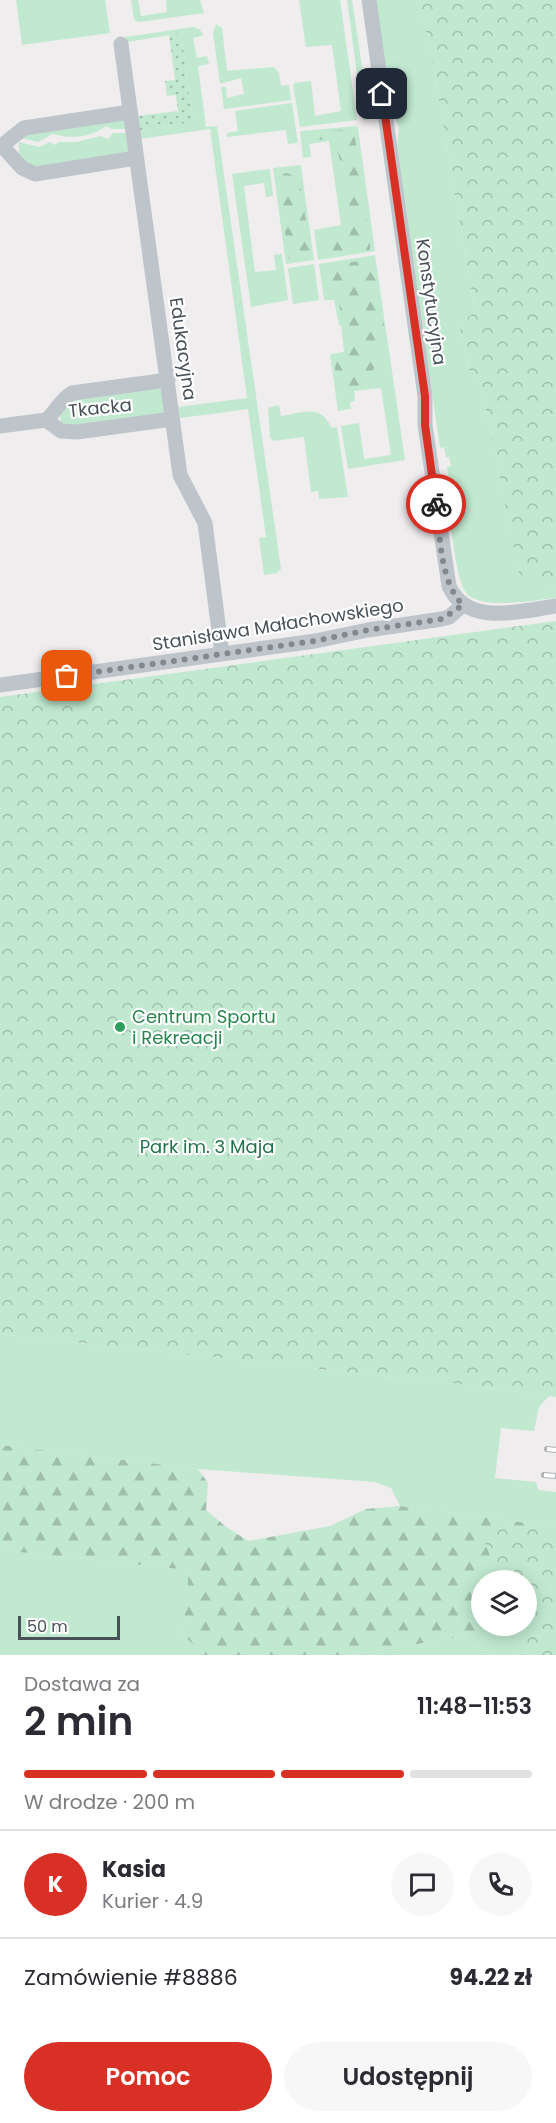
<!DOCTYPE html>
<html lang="pl">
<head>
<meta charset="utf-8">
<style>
  :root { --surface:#fff; --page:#f7f7f7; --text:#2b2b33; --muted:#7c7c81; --line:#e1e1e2; --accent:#d93025 }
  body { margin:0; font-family:Poppins,sans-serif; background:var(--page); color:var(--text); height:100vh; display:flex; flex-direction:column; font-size:22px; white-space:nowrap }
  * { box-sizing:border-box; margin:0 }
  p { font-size:20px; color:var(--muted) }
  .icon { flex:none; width:33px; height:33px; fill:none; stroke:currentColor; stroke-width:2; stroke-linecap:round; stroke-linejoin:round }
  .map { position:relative; height:1655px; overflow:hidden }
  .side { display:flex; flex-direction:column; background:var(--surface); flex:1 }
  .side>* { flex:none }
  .controls { position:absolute; left:471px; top:1570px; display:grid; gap:12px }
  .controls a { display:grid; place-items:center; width:66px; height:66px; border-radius:50%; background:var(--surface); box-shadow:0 3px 15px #0003; font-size:30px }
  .scale { position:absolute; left:18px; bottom:15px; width:102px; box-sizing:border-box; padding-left:6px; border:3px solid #485158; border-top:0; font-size:16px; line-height:21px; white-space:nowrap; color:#485158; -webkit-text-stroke:4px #fff; paint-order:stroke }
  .pin { position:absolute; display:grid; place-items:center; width:51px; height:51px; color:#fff; margin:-26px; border-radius:12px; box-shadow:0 3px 9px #0006 }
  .courier { position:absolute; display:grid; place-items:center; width:60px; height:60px; margin:-30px; border:4px solid #d93025; border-radius:50%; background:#fff; color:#222; box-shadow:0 2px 8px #0007 }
  .summary em { font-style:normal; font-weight:600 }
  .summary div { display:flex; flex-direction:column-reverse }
  .summary { display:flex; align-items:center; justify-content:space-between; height:102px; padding:0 24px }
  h1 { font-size:39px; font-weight:600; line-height:45px }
  .bar { display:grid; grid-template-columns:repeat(4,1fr); gap:9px 6px; align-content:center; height:72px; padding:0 24px }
  .bar i { height:8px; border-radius:4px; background:var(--line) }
  .bar .selected { background:var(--accent) }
  .bar p { grid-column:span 4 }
  .line { display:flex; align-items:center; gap:15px; padding:0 24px; border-top:2px solid var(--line) }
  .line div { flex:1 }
  .round { display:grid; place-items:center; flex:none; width:63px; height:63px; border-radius:32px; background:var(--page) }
  .button { display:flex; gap:12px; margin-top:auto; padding:12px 24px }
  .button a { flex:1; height:69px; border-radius:36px; background:var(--accent); color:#fff; font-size:24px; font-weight:600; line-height:69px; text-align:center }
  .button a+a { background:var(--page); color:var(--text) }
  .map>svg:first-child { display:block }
  .grass { fill:#c1e9d0 }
  .forest { fill:url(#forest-firs); fill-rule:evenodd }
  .park { fill:url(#park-crowns) }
  .garden { fill:url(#garden-dots) }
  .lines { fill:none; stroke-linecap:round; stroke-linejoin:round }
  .minor { stroke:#bdc5cb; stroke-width:15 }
  .rail-casing { stroke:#b0b3b7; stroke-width:6 }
  .rail { stroke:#fff; stroke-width:4; stroke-dasharray:11; stroke-linecap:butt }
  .done { stroke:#83888c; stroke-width:6; stroke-dasharray:0 10.8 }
  .route { stroke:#d93025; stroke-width:8 }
  .leisure-dot { fill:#2e9e5b; stroke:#fff; stroke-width:2 }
  .labels { text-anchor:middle; stroke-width:4.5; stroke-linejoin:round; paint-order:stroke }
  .street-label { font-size:18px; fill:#485158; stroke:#fff }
  .leisure-label { font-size:18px; fill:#27864d; stroke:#fff; text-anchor:start }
  .park-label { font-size:18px; fill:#227149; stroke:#fff }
</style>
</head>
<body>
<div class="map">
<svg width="556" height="1655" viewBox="0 0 556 1655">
  <defs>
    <pattern id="forest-firs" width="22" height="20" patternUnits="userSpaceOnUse" patternTransform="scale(1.5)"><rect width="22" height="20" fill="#c1e9d0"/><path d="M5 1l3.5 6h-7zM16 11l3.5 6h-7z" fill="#9fbfac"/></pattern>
    <pattern id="park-crowns" width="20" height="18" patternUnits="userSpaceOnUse" patternTransform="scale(1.5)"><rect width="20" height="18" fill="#c1e9d0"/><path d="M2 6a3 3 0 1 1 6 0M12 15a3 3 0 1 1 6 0" fill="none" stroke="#9fbfac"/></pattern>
    <pattern id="garden-dots" width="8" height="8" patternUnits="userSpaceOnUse" patternTransform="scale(1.5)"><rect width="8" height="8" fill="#c1e9d0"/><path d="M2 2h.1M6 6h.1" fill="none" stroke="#9fbfac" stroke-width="1.8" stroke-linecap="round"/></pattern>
  </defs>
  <rect width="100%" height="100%" fill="#f0edee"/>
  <path class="grass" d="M 16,0 L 105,0 L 110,33 L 22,45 Z
    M 131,0 L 138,0 L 141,16 L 167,12 L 166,0 L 200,0 L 204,13 L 139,22 L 134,20 Z
    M 299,0 L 340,0 L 357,120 L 300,127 L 293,85 L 295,83 L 311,81 L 315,116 L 341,111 L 332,45 L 306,47 Z
    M 347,0 L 352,0 L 370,119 L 363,120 Z
    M 376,0 L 420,0 L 434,72 L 475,312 L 459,324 L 470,373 L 481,385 L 519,573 L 556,590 L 556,598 C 534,600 486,610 468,595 C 456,585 451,523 448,505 L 453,504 L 447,467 L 451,466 L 449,457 L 446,457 L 444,447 L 440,448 L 397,148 L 399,128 L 391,108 Z
    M 216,24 L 222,28 L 227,71 L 274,67 L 279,73 L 281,86 L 289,85 L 291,100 L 224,109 L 221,87 L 226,87 L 227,98 L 244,94 L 241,78 L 220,84 L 213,33 Z
    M 193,27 L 199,29 L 204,35 L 193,38 L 197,58 L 207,56 L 209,64 L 198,66 L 206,127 L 217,126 L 281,569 L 277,573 L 264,575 L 259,538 L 266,537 L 248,409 L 180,418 L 178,407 L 247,398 L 210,129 L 140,139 L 140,130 L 193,122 L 181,33 L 127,42 L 126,37 Z
    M 292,103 L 298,143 L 288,144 L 286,130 L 227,137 L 227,133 L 238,131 L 235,111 Z
    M 117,119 L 125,121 L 130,129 L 112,129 L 106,126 C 89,138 72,139 53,134 L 38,142 L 21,138 L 25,135 Z
    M 356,126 L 358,128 L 375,251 L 318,260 L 314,230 L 341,225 L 329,141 L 309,144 L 311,157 L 303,158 L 300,132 L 302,131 Z
    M 113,133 L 131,133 L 128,152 L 31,167 L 19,155 L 19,142 L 39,147 L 50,142 L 54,145 L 59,142 L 76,142 L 101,136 L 108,139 Z
    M 299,165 L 301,166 L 314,260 L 286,264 L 273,168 Z
    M 270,169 L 273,196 L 266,197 L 264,183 L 244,186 L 255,272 L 276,270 L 274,255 L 282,254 L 288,300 L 251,307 L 232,174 Z
    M 375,255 L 405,460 L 348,469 L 341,426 L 359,423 L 364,459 L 391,455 L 381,388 L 354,391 L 355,401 L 350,402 L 351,409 L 338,411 L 330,354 L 344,352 L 341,325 L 339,325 L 334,300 L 324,300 L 319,264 Z
    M 314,264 L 319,300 L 293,304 L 288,269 L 289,268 Z
    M 159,389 L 163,391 L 167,408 L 163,414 L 69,427 L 61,422 L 60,414 L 73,399 Z
    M 279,405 L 281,416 C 302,413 322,403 331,428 L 337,427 L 348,497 L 319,499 L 318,491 L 311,492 L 304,437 L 273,441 L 270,437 L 268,408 Z
    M 0,1334 L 466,1385 L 549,1396 L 539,1407 L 534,1431 L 501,1428 L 495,1478 L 536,1482 L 538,1490 L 556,1492 L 556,1527 L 400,1506 L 391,1488 L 375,1482 L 198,1469 L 0,1445 Z
    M 0,1550 L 190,1570 L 183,1635 L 205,1655 L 0,1655 Z
    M 508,1629 L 520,1638 L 524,1655 L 350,1655 Z"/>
  <path class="forest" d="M 351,129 L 354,131 L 370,242 L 370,250 L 328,255 L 327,246 C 335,240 342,240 350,234 L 340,160 L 333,139 L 315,140 L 307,137 L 309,132 Z
    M 287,173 L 297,177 L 301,188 L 310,250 L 308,257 L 293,261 L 288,258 L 279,175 Z
    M 371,259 L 374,262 L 384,325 L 375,343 L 377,356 L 374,368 L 367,382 L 360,386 L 341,389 C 336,381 333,368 337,359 L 346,357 L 350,347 L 337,297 L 328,296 L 323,267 Z
    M 0,1445 L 198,1469 L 208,1483 L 206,1510 L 225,1526 L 248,1541 L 330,1526 L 366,1509 L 400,1506 L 556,1527 L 556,1628 L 520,1638 L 508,1629 L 350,1655 L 205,1655 L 183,1635 L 189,1570 L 0,1550 ZM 482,1581 L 526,1581 L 526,1626 L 482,1626 Z"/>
  <path class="park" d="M 420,0 L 556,0 L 556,590 L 519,574 L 481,385 L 470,373 L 459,324 L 475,312 L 434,72 Z
    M 556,621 L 556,1397 L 466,1385 L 0,1334 L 0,697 Z
    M 506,1525 L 556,1529 L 556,1655 L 522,1655 L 515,1626 L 526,1626 L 526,1581 L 499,1581 L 484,1540 Z"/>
  <path class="garden" d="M 181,33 L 193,122 L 140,130 L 138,116 L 178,111 L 176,95 L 167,96 L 165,81 L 175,80 L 169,35 Z"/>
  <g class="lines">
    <path class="minor" d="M 369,0 L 425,396 L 425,425 L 449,586 C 467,627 520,611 556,606
      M 121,44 L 180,475 L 205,523 L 222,654
      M 0,147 L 24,128 L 130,112
      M 3,147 L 22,168 L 35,174 L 136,158
      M 46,420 C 56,412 60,400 72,393 L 168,380
      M 0,426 L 46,420 L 61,431 L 77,432 L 172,419
      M 0,685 L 315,641 L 368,630 L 442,619 L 449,617 L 463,605"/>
    <defs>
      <path id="rail" d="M 547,1449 L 556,1450
        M 544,1475 L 556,1476"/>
    </defs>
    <use href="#rail" class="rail-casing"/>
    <use href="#rail" class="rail"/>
  </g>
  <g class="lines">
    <path class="done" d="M 67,676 L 315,641 L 368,630 L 442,619 L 463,605 C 440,583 440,535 436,504"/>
    <path class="route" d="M 382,94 L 425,396 L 425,425 L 436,504"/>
  </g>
  <circle class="leisure-dot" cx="120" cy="1027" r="6"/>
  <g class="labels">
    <g class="street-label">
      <text transform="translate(431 302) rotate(82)" y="6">Konstytucyjna</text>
      <text transform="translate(183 349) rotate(82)" y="6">Edukacyjna</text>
      <text transform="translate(100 408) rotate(-6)" y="6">Tkacka</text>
      <text transform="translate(278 625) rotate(-9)" y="6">Stanisława Małachowskiego</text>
    </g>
    <g class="leisure-label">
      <text x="132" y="1023">Centrum Sportu<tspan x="132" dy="21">i Rekreacji</tspan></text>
    </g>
    <g class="park-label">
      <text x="207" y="1153">Park im. 3 Maja</text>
    </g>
  </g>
</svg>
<div class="controls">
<a><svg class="icon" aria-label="layers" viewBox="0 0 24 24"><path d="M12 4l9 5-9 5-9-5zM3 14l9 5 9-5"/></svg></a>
</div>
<div class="scale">50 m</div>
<div class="pin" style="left:67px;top:676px;background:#ea580c"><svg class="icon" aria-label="bag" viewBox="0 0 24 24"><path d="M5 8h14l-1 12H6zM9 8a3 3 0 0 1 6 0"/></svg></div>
<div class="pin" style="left:382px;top:94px;background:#1f2937"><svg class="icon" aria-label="home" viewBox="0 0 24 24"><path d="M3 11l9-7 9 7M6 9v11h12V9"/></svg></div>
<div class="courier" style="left:436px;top:504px"><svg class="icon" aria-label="bike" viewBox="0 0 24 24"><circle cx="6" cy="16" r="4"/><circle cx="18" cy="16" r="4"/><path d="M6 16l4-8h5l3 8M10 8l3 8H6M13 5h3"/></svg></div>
</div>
<section class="side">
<div class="summary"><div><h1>2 min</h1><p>Dostawa za</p></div><em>11:48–11:53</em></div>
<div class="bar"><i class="selected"></i><i class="selected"></i><i class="selected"></i><i></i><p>W drodze · 200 m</p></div>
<div class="line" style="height:108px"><b class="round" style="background:var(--accent);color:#fff">K</b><div><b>Kasia</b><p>Kurier · 4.9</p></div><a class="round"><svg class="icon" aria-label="chat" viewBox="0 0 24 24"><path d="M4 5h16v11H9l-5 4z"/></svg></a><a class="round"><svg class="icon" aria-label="phone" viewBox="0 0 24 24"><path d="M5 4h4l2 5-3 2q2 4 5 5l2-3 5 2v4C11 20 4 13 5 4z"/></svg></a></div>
<div class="line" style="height:78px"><div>Zamówienie #8886</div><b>94.22 zł</b></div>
<div class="button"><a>Pomoc</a><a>Udostępnij</a></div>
</section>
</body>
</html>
